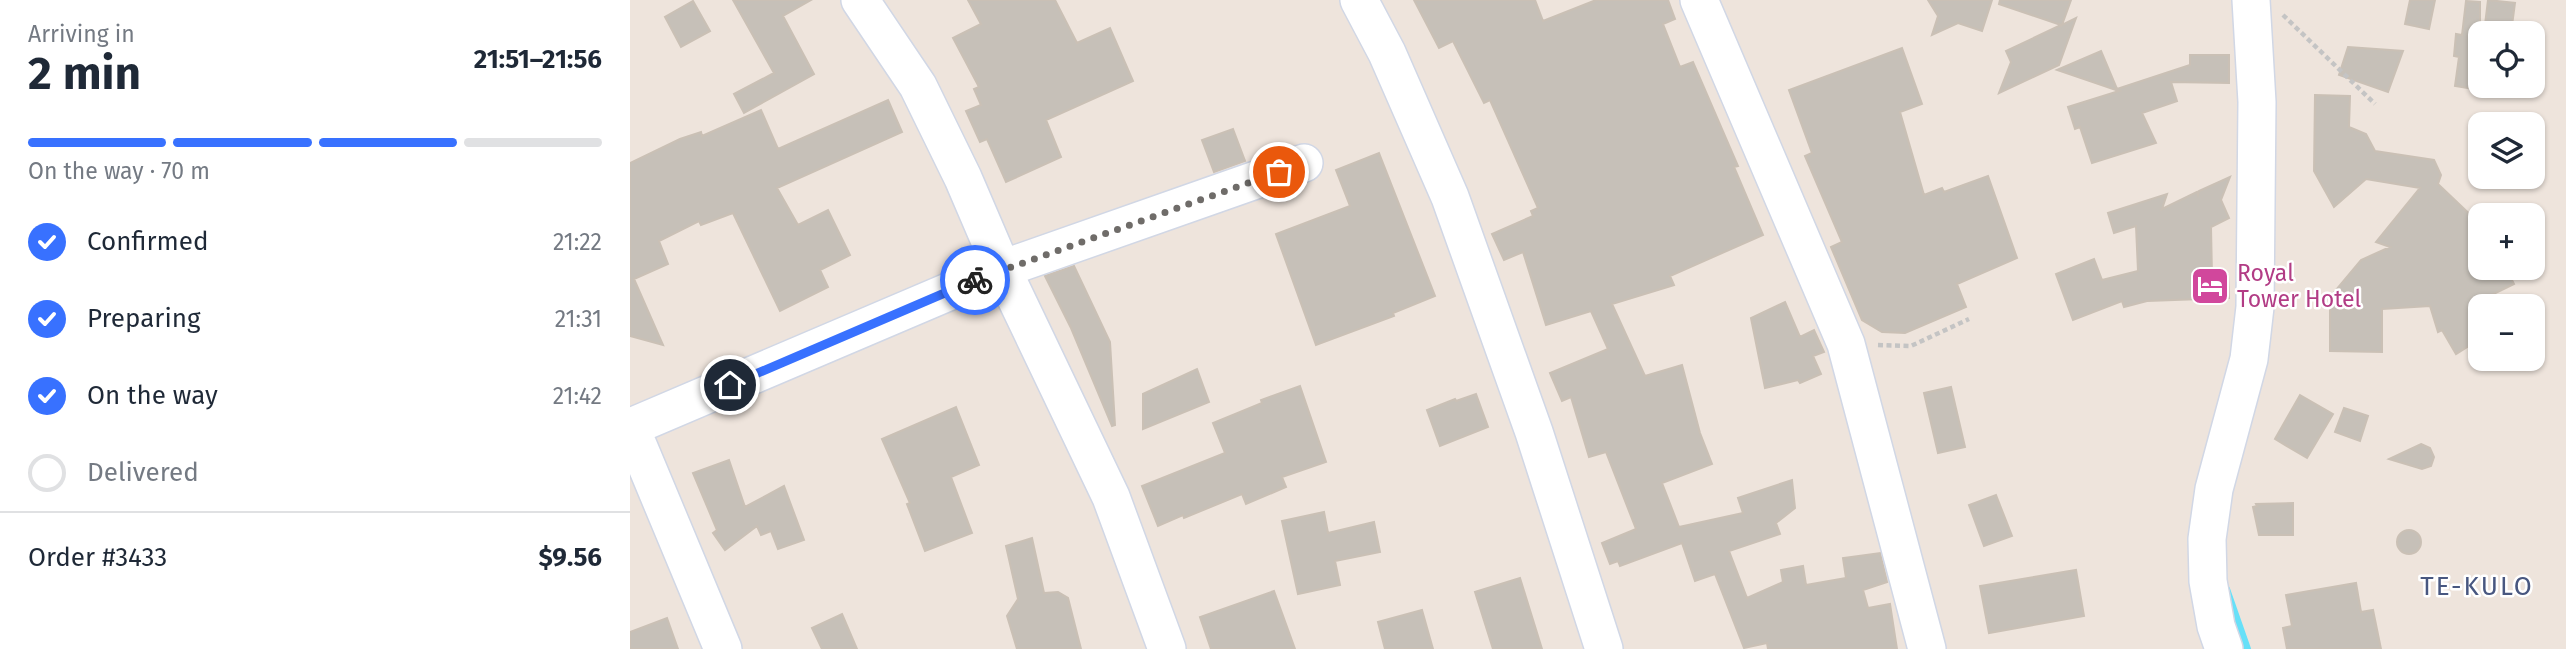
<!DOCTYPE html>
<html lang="en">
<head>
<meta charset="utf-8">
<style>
  :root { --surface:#fff; --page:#f2f2f3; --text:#1f2937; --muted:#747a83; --line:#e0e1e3; --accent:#3871ff }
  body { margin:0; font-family:"Fira Sans",sans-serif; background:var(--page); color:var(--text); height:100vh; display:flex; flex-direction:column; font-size:26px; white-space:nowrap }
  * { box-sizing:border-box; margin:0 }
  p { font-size:23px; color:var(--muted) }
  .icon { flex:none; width:38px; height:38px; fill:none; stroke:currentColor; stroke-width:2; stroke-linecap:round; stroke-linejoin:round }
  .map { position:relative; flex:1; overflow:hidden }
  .details { display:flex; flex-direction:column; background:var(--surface); width:630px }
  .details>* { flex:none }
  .controls { position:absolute; left:1838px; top:21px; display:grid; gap:14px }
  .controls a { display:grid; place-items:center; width:77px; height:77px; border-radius:14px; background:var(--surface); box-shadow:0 2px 5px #0004; font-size:35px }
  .pin { position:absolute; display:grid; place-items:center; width:60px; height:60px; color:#fff; margin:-30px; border:4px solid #fff; border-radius:50%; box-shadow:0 2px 7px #0007 }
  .courier { position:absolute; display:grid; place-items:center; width:70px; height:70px; margin:-35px; border:5px solid #3871ff; border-radius:50%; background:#fff; color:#222; box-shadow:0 2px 9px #0007 }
  .overview em { font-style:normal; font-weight:700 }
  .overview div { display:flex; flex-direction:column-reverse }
  .overview { display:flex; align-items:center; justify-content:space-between; height:119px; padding:0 28px }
  h1 { font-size:46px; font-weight:700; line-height:52px }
  .bar { display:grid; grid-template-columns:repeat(4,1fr); gap:10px 7px; align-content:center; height:84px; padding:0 28px }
  .bar i { height:9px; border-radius:5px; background:var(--line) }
  .bar .current { background:var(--accent) }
  .bar p { grid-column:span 4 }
  .line { display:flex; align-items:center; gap:18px; padding:0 28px; border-top:2px solid var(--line) }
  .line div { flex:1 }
  ol { padding:0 28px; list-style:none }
  li { display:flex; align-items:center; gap:21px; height:77px }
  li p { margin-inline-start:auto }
  li .icon { padding:7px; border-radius:50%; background:var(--accent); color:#fff; stroke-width:4 }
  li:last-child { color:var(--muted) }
  li i { width:38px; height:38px; border:4px solid var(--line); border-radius:50% }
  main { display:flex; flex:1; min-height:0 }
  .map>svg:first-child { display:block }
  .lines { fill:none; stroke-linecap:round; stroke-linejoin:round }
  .stream { stroke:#67e0f8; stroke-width:8 }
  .building { fill:#c6c0b8; stroke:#cac0b5; stroke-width:2 }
  .minor-casing { stroke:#d1d7e5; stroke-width:40 }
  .path { stroke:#c4c4c4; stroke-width:4.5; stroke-dasharray:5 3.5; stroke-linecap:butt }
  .minor { stroke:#fff; stroke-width:37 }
  .done { stroke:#6f6c69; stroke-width:7; stroke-dasharray:0 12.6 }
  .route { stroke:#3871ff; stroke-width:9 }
  .labels { text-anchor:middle; stroke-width:5; stroke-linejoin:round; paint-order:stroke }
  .hotel-label { font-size:23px; fill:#b23c85; stroke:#fff; text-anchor:start }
  .quarter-label { font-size:26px; letter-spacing:2px; fill:#485780; stroke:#fff }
</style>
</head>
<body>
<main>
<section class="details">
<div class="overview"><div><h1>2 min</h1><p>Arriving in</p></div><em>21:51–21:56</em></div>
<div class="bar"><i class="current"></i><i class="current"></i><i class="current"></i><i></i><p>On the way · 70 m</p></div>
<ol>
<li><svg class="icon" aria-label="check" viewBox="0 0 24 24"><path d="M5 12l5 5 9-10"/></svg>Confirmed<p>21:22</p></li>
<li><svg class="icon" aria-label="check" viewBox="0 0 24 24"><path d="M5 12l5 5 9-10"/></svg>Preparing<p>21:31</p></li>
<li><svg class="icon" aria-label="check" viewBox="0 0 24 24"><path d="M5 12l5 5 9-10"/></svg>On the way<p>21:42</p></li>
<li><i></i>Delivered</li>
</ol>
<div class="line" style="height:91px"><div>Order #3433</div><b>$9.56</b></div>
</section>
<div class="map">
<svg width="1936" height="649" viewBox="0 0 1936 649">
  <rect width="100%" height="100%" fill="#eee4dc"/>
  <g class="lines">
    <path class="stream" d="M 1596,589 L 1617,649"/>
  </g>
  <path class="building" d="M 103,0 L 181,0 L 153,16 L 184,74 L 114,113 L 104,94 L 144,73 Z
    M 338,0 L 425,0 L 447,43 L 480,28 L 503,81 L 416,120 L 431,157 L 376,182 L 357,139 L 350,142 L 336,111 L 351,105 L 344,89 L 349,87 L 323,38 L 351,24 Z
    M 784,0 L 905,0 L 913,21 L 966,0 L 1038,0 L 1045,19 L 1033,24 L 1050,67 L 1063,62 L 1108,166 L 1104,167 L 1133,235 L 1040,276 L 1044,285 L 982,304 L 1015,376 L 1052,365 L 1070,433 L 1082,464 L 1032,483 L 1049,527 L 1113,513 L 1108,498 L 1162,480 L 1165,508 L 1146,523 L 1150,534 L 1099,551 L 1117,598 L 1153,582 L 1151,570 L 1173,566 L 1176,585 L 1216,578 L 1213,558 L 1250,553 L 1257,582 L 1233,590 L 1238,608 L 1260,604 L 1267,649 L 1138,649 L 1137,643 L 1114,648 L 1085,574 L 1065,581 L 1052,543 L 990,566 L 988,561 L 980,564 L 972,543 L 1006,529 L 976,452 L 959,457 L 941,397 L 932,401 L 920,373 L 978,349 L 961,311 L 916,325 L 893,252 L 874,260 L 862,234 L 903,216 L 901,211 L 908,208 L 860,100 L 854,103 L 823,41 L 809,48 Z
    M 1298,0 L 1362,0 L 1352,31 L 1328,23 L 1302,35 L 1308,16 Z
    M 1370,0 L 1441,0 L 1432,25 L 1446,18 L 1429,65 L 1369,93 L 1381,62 L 1376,51 L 1431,25 L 1369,4 Z
    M 1780,0 L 1805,0 L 1799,29 L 1775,24 Z
    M 1858,0 L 1885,3 L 1881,33 L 1854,33 Z
    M 63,1 L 80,31 L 51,47 L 35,17 Z
    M 1836,1 L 1850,2 L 1850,90 L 1825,86 L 1829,57 L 1824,56 L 1826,34 L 1832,35 Z
    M 1718,47 L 1773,51 L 1758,92 L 1709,75 Z
    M 1272,48 L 1292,104 L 1270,112 L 1294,195 L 1312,188 L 1314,192 L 1358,176 L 1387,258 L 1327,284 L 1336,307 L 1275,333 L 1252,332 L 1232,320 L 1201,247 L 1212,242 L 1175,156 L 1182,153 L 1159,90 Z
    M 1471,51 L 1487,89 L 1560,65 L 1560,55 L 1599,55 L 1599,83 L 1541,82 L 1547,101 L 1512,113 L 1526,143 L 1462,163 L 1450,127 L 1445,129 L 1438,107 L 1489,91 L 1427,70 Z
    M 1685,95 L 1720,96 L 1719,127 L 1736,134 L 1745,151 L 1804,160 L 1811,175 L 1808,184 L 1850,224 L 1850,268 L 1876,268 L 1884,284 L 1849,301 L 1850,339 L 1826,354 L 1812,330 L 1808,332 L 1800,306 L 1752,309 L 1752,352 L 1700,351 L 1700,297 L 1731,260 L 1760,247 L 1746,242 L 1790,188 L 1736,179 L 1704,207 L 1684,171 Z
    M 258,100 L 272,132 L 147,188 L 168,225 L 198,210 L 220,255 L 190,270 L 198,287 L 150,311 L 103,213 L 71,225 L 69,221 L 29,241 L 38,264 L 4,279 L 33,345 L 0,336 L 0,163 L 50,139 L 71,132 L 72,136 L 131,110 L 148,149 Z
    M 603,129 L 615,161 L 584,172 L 572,140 Z
    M 749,153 L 805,296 L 763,313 L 764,316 L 686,345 L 646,234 L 720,206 L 706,170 Z
    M 1600,177 L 1591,200 L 1599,218 L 1581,227 L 1582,276 L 1598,275 L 1599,298 L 1517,301 L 1494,307 L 1492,301 L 1443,320 L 1426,274 L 1464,259 L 1472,280 L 1508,271 L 1506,226 L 1484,233 L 1478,213 L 1537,194 L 1532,209 L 1567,192 L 1568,195 L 1569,191 Z
    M 444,266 L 480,342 L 485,425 L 482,426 L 441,328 L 415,276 Z
    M 1155,302 L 1170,337 L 1184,330 L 1194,352 L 1183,356 L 1191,374 L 1170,383 L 1168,380 L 1135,388 L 1121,318 Z
    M 567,369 L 579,402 L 513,429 L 513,394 Z
    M 670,386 L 696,462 L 652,477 L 656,487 L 616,504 L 612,494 L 554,518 L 553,515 L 528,526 L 512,486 L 595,453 L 583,423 L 632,403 L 631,400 Z
    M 1321,387 L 1335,447 L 1308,453 L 1294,393 Z
    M 846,394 L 858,427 L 810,446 L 797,410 L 825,399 L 826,401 Z
    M 1670,395 L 1703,414 L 1677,458 L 1645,439 Z
    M 326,407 L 349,465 L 321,477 L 342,533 L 295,551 L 277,504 L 280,503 L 252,439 Z
    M 1714,408 L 1738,416 L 1730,441 L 1705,432 Z
    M 1791,444 L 1800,448 L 1804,457 L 1801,466 L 1792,469 L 1759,459 Z
    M 99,460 L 115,507 L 154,486 L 174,540 L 148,549 L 141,531 L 131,535 L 127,526 L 95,550 L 83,533 L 87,530 L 63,473 Z
    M 1366,495 L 1382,536 L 1354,546 L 1339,505 Z
    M 1663,503 L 1663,535 L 1629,535 L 1623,507 L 1627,506 L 1626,504 Z
    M 694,512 L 698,533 L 744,522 L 750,552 L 705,561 L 710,585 L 668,594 L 652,521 Z
    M1767 542a12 12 0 1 1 24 0a12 12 0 1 1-24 0Z
    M 402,538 L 414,593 L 428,592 L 438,598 L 451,649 L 387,649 L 377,616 L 388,599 L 376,546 Z
    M 1446,570 L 1454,616 L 1359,633 L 1350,586 Z
    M 890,578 L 912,649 L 863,649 L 845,592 Z
    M 1726,583 L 1731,612 L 1743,610 L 1751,649 L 1657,649 L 1653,628 L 1662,626 L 1656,595 Z
    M 644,591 L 665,649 L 581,649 L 570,617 Z
    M 792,610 L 803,649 L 755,649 L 748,622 Z
    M 212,614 L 227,649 L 192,649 L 182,628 Z
    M 37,618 L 48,649 L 0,649 L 0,632 Z"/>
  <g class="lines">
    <defs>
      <path id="minor" d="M 230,0 L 288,86 L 333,178 L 372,269 L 481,497 L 537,649
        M 729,0 L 757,53 L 820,197 L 904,432 L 974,649
        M 1069,0 L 1216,344 L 1297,649
        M 0,426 L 93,649
        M 1,427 L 372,269 L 674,163
        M 1594,649 L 1586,626 L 1578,581 L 1577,539 L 1584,489 L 1619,359 L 1625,307 L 1627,102 L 1621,0"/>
    </defs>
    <use href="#minor" class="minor-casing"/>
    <path class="path" d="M 1653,15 L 1745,104
      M 1248,345 L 1281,346 L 1339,319"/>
    <use href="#minor" class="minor"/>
  </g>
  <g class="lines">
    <path class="done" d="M 345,280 L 649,172"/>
    <path class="route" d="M 100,385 L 345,280"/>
  </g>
  <defs>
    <symbol id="hotel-square" viewBox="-11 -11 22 22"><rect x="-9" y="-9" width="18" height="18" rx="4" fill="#d1479c" stroke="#fff"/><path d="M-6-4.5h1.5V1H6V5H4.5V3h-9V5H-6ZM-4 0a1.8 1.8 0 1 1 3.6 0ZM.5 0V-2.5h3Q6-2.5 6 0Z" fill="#fff"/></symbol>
  </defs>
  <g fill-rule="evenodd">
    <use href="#hotel-square" x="1558" y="264" width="44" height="44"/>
  </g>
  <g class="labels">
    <g class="hotel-label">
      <text x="1607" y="281">Royal<tspan x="1607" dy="26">Tower Hotel</tspan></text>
    </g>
    <g class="quarter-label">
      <text x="1847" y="595">TE-KULO</text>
    </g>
  </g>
</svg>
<div class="controls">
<a><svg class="icon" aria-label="locate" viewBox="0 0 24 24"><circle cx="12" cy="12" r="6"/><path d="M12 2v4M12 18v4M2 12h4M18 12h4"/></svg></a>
<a><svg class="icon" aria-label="layers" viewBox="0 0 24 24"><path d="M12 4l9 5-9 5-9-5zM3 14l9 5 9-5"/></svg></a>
<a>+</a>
<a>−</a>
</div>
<div class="pin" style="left:649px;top:172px;background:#ea580c"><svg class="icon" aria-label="bag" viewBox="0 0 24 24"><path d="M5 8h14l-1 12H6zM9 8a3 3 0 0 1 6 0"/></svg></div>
<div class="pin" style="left:100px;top:385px;background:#1f2937"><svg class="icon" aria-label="home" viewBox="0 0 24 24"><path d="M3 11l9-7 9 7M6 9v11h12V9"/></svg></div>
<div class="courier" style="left:345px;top:280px"><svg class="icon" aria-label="bike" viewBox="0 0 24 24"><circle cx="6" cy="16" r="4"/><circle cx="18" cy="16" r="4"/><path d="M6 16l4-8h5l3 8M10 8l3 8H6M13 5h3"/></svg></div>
</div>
</main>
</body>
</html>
